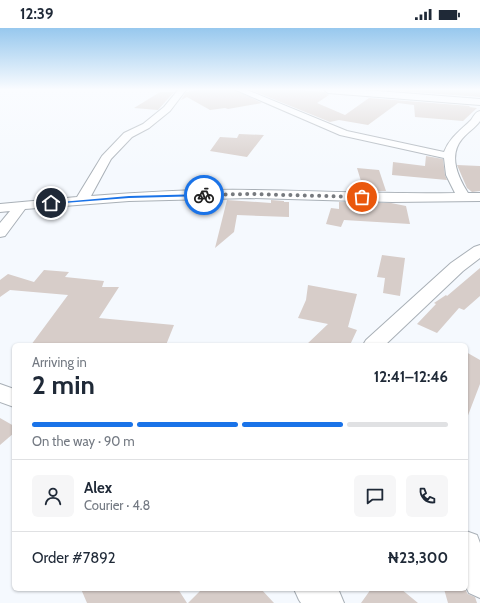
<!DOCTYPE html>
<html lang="en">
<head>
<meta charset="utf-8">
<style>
  :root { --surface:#fff; --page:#f6f6f7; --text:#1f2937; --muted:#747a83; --line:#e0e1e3; --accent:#1a73e8 }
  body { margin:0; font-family:Cabin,sans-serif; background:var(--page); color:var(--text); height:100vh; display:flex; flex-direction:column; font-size:15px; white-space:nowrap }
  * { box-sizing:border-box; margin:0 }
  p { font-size:13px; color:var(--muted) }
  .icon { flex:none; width:22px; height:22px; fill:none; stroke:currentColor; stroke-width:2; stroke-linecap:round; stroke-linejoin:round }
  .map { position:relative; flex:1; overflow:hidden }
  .side { position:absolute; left:12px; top:315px; width:456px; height:248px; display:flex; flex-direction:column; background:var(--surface); border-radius:6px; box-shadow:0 1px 3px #0004 }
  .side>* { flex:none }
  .pin { position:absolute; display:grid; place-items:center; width:34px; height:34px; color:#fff; margin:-17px; border:2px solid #fff; border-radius:50%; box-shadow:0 1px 4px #0007 }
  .courier { position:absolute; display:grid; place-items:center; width:40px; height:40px; margin:-20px; border:3px solid #1a73e8; border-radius:50%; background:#fff; color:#222; box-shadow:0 1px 5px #0007 }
  .head em { font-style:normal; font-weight:700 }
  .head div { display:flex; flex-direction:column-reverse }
  .head { display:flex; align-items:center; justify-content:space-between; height:68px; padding:0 20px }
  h1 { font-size:26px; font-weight:700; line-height:30px }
  .bar { display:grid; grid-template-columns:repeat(4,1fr); gap:6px 4px; align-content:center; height:48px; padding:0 20px }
  .bar i { height:5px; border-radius:3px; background:var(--line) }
  .bar .on { background:var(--accent) }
  .bar p { grid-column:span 4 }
  .line { display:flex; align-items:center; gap:10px; padding:0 20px; border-top:1px solid var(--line) }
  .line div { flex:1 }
  .round { display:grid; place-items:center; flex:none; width:42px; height:42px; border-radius:6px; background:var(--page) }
  .status { display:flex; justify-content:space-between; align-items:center; height:28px; padding:0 20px; background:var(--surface); direction:ltr }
  .status svg { height:11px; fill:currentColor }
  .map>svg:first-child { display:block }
  .building { fill:#d7cdc9 }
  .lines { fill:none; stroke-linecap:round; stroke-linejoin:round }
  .minor-casing { stroke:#a9b0b7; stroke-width:2 }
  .secondary-casing { stroke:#a9b0b7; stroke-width:2 }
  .minor { fill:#fff; fill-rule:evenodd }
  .secondary { fill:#fff; fill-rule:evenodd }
  .route { fill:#1a73e8 }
  .done { stroke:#777a7e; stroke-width:4; stroke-dasharray:0 7.2 }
</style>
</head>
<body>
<div class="status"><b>12:39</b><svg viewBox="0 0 49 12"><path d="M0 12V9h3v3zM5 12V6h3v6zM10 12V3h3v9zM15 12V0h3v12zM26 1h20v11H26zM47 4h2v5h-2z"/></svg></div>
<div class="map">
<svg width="480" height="575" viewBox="0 0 480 575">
  <rect width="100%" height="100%" fill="#f5f9fe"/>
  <path class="building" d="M 202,62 L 235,62 L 262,75 L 228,81 L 225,80 L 210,82 L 187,69 L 181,72 L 186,64 Z
    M 251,62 L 293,62 L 325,64 L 329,67 L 317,75 L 345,87 L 369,70 L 470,78 L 469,79 L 477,80 L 463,93 L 415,89 L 414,77 L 398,75 L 368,97 L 339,92 L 330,94 Z
    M 385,62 L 480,62 L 480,69 Z
    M 160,64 L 174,64 L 158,82 L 134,80 Z
    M 239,106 L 264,107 L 247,129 L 210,123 L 220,109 L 237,110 Z
    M 426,128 L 443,131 L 445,147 L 447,152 L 392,147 L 393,134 L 425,138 Z
    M 457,137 L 480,138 L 480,163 L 472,164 L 467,160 Z
    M 357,140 L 379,142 L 386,163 L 364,163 Z
    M 227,172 L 271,175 L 271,172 L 284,173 L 284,174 L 289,174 L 289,189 L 237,187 L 234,204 L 215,220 Z
    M 339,174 L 391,175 L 406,178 L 410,196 L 344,192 L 341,199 L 326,196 L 331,180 L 339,181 Z
    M 382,227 L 405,230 L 400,268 L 383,265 L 385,250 L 377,249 Z
    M 480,240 L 480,268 L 464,282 L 459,280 L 437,305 L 417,296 L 436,276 L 434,275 L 446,267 L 447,268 Z
    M 44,242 L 69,244 L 65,249 L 104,253 L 102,259 L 119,259 L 99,290 L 174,297 L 166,317 L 31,317 L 68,267 L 10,262 L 0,269 L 0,252 L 8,246 L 34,254 Z
    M 308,257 L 357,266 L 348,299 L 357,302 L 350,317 L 306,317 L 328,296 L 298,290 L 306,272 Z
    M 466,324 L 480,332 L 480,356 L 467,390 L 466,390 Z
    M 0,390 L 14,398 L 14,405 L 0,417 Z
    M 81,561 L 178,561 L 187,575 L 87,575 Z
    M 202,561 L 261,561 L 274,575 L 188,575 Z
    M 371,561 L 401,561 L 418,575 L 361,575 Z
    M 444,561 L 465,561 L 468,566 L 475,569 L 477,575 L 448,575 Z"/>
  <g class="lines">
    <defs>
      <path id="minor" d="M 178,62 L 186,62 L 170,83 L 149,100 L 132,109 L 111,131 L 91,168 C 144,164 198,161 252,162 C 319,163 387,166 455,165 L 446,147 L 444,130 L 340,107 L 236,62 L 247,62 L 347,103 L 444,124 C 450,109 461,102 471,92 C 474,88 475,84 480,83 L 480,93 C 475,100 468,104 462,111 C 448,128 458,149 468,165 L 480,165 L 480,173 L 392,174 L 250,170 L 129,173 L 25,181 L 5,208 L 0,209 L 0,195 L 10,183 L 0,184 L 0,176 L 77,169 L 102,128 L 124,105 L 143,96 L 164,79 Z
        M 480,217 L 480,230 L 463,243 L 385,317 L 363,317 L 366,312 L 451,235 L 474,219 Z
        M 0,356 L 14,361 L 14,379 L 0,374 Z
        M 466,503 L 477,507 L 480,515 L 480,570 L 469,565 L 466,559 Z
        M 294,561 L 336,561 L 339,563 L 344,575 L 301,575 L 299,572 Z"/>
      <path id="secondary" d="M 324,62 L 364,62 L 480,71 L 480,77 L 328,65 Z"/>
    </defs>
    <use href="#minor" class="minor-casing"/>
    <use href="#secondary" class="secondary-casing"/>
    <use href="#minor" class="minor"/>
    <use href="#secondary" class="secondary"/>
  </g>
  <linearGradient id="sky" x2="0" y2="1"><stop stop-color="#97c8ee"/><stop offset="0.43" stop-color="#fafcff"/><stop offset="1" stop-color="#fafcff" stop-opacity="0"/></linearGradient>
  <rect width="480" height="143" fill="url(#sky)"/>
  <path class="route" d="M 204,166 L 205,168 L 129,170 L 51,176 L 49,175 L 129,168 Z"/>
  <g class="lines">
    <path class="done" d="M 204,167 L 250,166 L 362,169"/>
  </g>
</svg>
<div class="pin" style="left:362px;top:169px;background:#ea580c"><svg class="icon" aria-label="bag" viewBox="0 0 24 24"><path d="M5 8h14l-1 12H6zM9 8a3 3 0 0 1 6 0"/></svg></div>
<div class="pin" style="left:51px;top:175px;background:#1f2937"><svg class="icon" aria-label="home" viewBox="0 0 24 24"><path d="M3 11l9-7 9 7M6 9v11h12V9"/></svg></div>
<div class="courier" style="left:204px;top:167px"><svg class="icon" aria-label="bike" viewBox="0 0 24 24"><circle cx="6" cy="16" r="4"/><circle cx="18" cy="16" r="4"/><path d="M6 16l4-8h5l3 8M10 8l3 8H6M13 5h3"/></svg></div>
<section class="side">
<div class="head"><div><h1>2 min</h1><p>Arriving in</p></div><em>12:41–12:46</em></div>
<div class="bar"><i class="on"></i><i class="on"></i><i class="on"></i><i></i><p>On the way · 90 m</p></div>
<div class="line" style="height:72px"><a class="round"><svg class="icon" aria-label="person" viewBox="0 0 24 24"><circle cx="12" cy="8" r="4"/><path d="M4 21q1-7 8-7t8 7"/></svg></a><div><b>Alex</b><p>Courier · 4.8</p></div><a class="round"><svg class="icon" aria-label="chat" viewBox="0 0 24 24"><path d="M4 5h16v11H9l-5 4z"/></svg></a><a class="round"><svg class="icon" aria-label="phone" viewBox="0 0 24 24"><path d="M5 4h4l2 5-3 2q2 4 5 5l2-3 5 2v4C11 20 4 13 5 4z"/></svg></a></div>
<div class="line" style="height:52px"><div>Order #7892</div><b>₦23,300</b></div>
</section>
</div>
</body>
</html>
